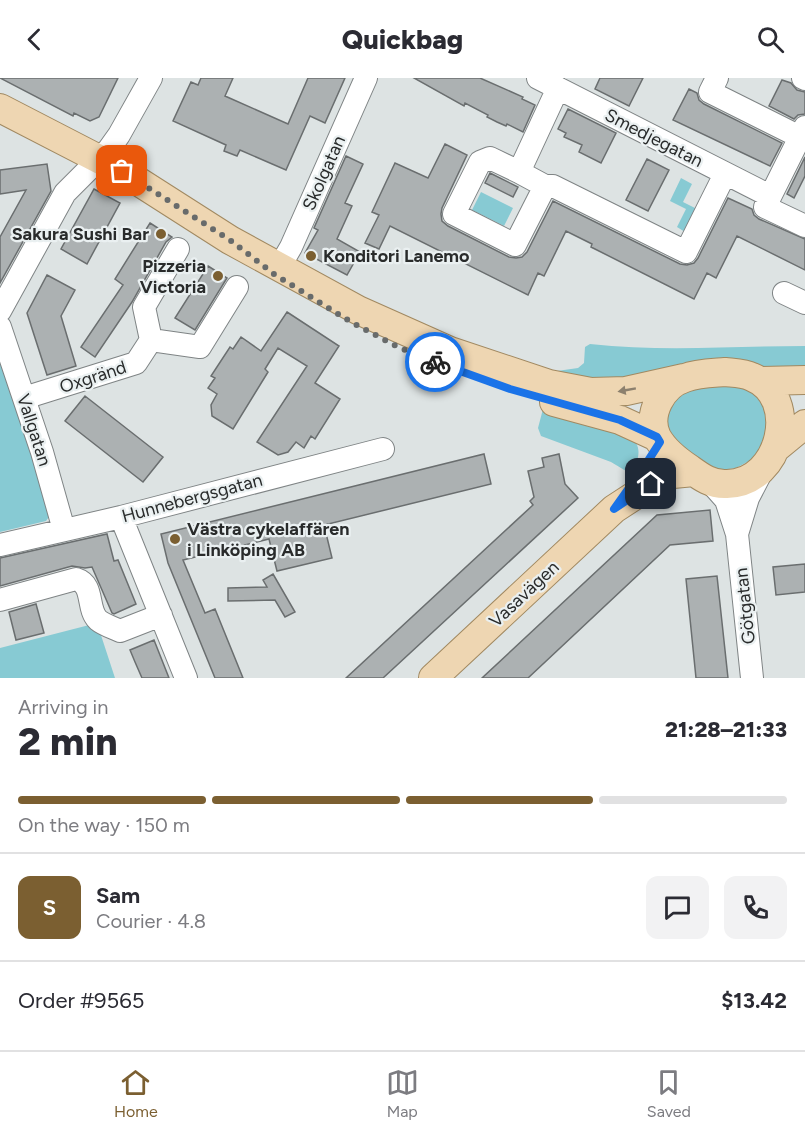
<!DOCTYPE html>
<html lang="en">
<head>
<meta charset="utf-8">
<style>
  :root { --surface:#fff; --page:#f2f2f3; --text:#2b2b33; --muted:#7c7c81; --line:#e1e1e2; --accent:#7b5f31 }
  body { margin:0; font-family:Figtree,sans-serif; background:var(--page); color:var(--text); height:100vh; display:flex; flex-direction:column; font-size:22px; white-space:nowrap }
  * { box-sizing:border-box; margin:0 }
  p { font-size:20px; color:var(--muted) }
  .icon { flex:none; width:33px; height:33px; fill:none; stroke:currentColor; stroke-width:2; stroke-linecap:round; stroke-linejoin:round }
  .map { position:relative; height:600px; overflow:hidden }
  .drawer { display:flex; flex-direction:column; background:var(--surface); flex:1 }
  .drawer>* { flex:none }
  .pin { position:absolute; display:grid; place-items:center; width:51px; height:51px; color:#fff; margin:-26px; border-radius:12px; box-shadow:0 3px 9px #0006 }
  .courier { position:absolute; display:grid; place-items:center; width:60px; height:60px; margin:-30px; border:4px solid #1a73e8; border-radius:50%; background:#fff; color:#222; box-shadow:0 2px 8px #0007 }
  .headline em { font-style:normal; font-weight:800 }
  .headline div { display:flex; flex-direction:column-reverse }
  .headline { display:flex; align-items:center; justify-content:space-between; height:102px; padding:0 18px }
  h1 { font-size:39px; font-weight:800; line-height:45px }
  .bar { display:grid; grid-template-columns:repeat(4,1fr); gap:9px 6px; align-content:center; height:72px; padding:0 18px }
  .bar i { height:8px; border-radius:4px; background:var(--line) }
  .bar .selected { background:var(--accent) }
  .bar p { grid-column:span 4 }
  .line { display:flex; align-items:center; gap:15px; padding:0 18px; border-top:2px solid var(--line) }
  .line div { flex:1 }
  .round { display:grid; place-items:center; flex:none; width:63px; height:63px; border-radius:12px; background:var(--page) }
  header { display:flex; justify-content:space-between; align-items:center; height:78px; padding:0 18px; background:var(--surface); font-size:27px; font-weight:800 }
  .tab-bar { display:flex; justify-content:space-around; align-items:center; height:84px; border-top:2px solid var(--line); background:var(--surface); font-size:16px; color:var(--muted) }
  .tab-bar a { display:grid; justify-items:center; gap:3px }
  .tab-bar .selected { color:var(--accent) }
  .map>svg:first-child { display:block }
  .green { fill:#87cad3 }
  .building { fill:#acb1b2; stroke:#6a6e6f; stroke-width:1.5 }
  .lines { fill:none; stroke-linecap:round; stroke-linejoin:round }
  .minor-casing { stroke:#7f8485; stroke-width:24 }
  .major-casing { stroke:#a18961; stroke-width:30 }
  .minor { stroke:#fff; stroke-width:22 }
  .major { stroke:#eed6b2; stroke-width:28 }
  .oneway { fill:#8c806e }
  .done { stroke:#686b6b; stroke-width:6; stroke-dasharray:0 10.8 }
  .route { stroke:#1a73e8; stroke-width:8 }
  .poi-dot { fill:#7b5f31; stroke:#eaf0f1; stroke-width:2 }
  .labels { text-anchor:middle; stroke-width:4.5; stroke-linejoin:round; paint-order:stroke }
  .street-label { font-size:18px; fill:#292b2b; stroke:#eaf0f1 }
  .poi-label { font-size:18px; font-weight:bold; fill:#292b2b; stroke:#eaf0f1; text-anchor:end }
</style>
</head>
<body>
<header><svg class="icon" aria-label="back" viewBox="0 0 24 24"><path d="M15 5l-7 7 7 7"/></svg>Quickbag<svg class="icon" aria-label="search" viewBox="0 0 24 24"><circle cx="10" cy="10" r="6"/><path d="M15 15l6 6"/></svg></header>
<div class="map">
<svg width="805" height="600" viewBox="0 0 805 600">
  <rect width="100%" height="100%" fill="#dde3e3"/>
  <path class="green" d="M 681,100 L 692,106 L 683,124 L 697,131 L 685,154 L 677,149 L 686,131 L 670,123 Z
    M 481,114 L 513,130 L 504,148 L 472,132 Z
    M 590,266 C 662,274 733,268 805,268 L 805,294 L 621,306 L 550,294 L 578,290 L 584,285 L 585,269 Z
    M 0,276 L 51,436 L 46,443 L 0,454 Z
    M 723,304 L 753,313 L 766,333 L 766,357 L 759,373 L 751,382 L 736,390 L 722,392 L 700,385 L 670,356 L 666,343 L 674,319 L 679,315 Z
    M 543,331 C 564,336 626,348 636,365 C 642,375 636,387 631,396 L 611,384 L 541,358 L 538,350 Z
    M 97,545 L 115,600 L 0,600 L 0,570 Z"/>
  <path class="building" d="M 0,0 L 118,0 L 99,39 L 90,43 L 74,35 L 73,38 Z
    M 201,0 L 233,0 L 225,18 L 288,46 L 308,0 L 345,0 L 325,45 L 310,38 L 286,92 L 240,72 L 237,78 L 224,73 L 226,67 L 173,43 L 191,4 L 198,7 Z
    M 414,0 L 480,0 L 523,19 L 522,21 L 535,27 L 523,54 L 507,46 L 506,48 L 497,44 L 487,39 L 488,37 L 465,25 L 464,28 Z
    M 600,0 L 643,0 L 629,28 L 595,11 Z
    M 782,2 L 791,5 L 797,12 L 805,14 L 805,36 L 798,37 L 794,41 L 769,28 Z
    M 689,11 L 697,15 L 699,22 L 704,26 L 782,65 L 770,88 L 673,42 Z
    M 568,31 L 616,55 L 601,85 L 579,74 L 582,67 L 564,59 L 566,55 L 558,51 Z
    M 445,66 L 467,77 L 442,130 L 441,136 L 442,143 L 448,148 L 509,179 L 516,180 L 522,179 L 527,174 L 553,123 L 680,186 L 687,187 L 694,185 L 698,180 L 728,120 L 752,131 L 754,137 L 759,141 L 805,161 L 805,192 L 737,158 L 716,200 L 707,195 L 694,221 L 591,169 L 592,166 L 566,153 L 544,198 L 538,195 L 528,217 L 390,148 L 379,171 L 365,165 L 379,137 L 372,134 L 395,85 L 428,100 Z
    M 346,78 L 363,86 L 345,125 L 352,128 L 337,161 L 360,174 L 347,197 L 305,175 L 318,152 L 314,150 Z
    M 805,79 L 805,98 L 794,120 L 787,116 Z
    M 647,81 L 669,92 L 648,133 L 626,122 Z
    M 47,86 L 51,113 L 0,205 L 0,159 L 26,112 L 0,116 L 0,92 Z
    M 490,95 L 518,109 L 513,119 L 485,105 Z
    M 94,111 L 120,125 L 87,186 L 61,171 Z
    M 150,145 L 172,159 L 166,164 L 132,224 L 95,279 L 81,269 L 123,207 L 115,201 Z
    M 208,188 L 227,200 L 195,252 L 175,240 Z
    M 47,197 L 75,212 L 61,238 L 76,288 L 47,297 L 27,235 Z
    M 287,234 L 339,268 L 315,305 L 340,321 L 315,361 L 311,358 L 304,370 L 296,364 L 288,374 L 278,377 L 257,364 L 307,288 L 278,270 L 265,291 L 268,294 L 233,351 L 212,338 L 211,327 L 217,316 L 208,310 L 215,300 L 211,298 L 230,269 L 233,271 L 241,259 L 261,273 Z
    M 85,318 L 163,379 L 143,404 L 65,343 Z
    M 484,376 L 491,406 L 324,447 L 332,480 L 277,493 L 269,461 L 183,482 L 205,535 L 215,531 L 243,600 L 215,600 L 168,485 L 161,456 Z
    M 559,376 L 565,406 L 578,420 L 383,600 L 346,600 L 533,427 L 530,423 L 534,419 L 528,393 L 544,389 L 542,380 Z
    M 710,432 L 713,463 L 670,467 L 528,600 L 482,600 L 657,437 Z
    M 107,456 L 114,483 L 118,482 L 136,526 L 114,536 L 112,535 L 92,489 L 85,490 L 72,488 L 0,508 L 0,480 Z
    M 805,486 L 805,514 L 776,517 L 773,489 Z
    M 273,496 L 295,534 L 285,539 L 275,522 L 228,523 L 228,510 L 267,509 L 263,502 Z
    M 717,498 L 728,600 L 696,600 L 686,501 Z
    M 36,526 L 44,555 L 16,562 L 9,534 Z
    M 154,562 L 169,600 L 142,600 L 135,584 L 130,572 Z"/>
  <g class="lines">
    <defs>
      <path id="minor" d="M 538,0 L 770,118
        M 717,0 L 710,14 L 800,59
        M 803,0 L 805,1
        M 558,10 L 519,94 L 545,108 L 553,108 L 686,174 L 725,96
        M 805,49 L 765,129 L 805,148
        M 519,94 L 490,80 L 480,84 L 454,136 L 515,167 L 545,108
        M 280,188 L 291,169 L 366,0
        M 784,215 L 805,225
        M 0,233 L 65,115 L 109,71 L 119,57 L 151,0
        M 0,249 L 42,374 L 64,452
        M 151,262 L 200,269 L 237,209
        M 151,262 L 144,229 L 178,171
        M 24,320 L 136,285 L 151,262
        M 710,404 L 726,422 L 737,456 L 752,600
        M 121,439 L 186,600
        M 737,456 L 748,420 L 763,391
        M 0,467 L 121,439 L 383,371
        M 0,522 L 76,501 C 95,507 86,530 98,542 C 104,547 114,550 120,553 L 161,537"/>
      <path id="major" d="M 0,30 L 122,93 L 230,162 L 358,232 L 450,273 L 549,306 L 591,314 L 626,313 L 684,300
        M 725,294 C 734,295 744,295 752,299 C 801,319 782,405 727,406 C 712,407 701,399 690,391 C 678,383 664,372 657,359 C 646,337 662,307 685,300 C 697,295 712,295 725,294 Z
        M 760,303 L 805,302
        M 554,324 L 620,342 L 657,359
        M 776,370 L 805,346
        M 433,600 L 614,431 L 660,401 L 673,396 L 694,394"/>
    </defs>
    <use href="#minor" class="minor-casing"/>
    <use href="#major" class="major-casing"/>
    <use href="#minor" class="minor"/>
    <use href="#major" class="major"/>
  </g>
  <defs><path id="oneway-solid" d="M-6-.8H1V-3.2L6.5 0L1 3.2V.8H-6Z" transform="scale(1.5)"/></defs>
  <use class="oneway" href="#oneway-solid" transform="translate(627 312) rotate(170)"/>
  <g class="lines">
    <path class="done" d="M 122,93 L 230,162 L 274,196 L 351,244 L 398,269 L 435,284"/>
    <path class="route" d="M 435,284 L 510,311 L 620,342 L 657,359 L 660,364 L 646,386 L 614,431 L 651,406"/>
  </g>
  <g class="poi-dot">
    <circle cx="161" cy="156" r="6"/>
    <circle cx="311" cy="178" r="6"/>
    <circle cx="218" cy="198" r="6"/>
    <circle cx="175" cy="461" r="6"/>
  </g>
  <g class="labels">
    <g class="street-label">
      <text transform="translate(654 60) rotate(27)" y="6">Smedjegatan</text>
      <text transform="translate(324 95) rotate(-66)" y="6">Skolgatan</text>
      <text transform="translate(93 299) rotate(-18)" y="6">Oxgränd</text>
      <text transform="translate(34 352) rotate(72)" y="6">Vallgatan</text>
      <text transform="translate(192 420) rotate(-15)" y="6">Hunnebergsgatan</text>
      <text transform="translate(524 516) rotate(-43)" y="6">Vasavägen</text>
      <text transform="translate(745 528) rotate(-96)" y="6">Götgatan</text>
    </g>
    <g class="poi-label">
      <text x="149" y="162">Sakura Sushi Bar</text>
      <text x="323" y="184" text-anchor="start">Konditori Lanemo</text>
      <text x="206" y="194">Pizzeria<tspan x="206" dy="21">Victoria</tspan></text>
      <text x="187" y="457" text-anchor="start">Västra cykelaffären<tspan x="187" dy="21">i Linköping AB</tspan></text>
    </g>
  </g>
</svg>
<div class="pin" style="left:122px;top:93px;background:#ea580c"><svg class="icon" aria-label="bag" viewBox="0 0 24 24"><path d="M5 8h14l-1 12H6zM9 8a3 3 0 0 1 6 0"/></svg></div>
<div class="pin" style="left:651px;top:406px;background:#1f2937"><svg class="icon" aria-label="home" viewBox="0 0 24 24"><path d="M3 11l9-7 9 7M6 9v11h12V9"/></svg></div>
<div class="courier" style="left:435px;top:284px"><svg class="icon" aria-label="bike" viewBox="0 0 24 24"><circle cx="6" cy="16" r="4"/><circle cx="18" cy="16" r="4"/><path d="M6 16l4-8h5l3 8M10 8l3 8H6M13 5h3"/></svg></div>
</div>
<section class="drawer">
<div class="headline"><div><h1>2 min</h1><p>Arriving in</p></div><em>21:28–21:33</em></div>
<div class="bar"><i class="selected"></i><i class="selected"></i><i class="selected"></i><i></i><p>On the way · 150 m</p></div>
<div class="line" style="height:108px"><b class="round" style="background:var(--accent);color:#fff">S</b><div><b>Sam</b><p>Courier · 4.8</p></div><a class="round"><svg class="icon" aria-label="chat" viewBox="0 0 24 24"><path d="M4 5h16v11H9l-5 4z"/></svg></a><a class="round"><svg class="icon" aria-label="phone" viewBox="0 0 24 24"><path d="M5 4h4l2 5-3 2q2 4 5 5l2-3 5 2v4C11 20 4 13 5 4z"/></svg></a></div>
<div class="line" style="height:78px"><div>Order #9565</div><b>$13.42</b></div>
</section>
<nav class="tab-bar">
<a class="selected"><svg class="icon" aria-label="home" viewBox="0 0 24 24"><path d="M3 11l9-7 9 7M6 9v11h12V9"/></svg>Home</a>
<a><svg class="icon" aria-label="map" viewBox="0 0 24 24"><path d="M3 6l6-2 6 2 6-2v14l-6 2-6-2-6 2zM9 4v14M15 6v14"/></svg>Map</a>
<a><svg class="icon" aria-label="saved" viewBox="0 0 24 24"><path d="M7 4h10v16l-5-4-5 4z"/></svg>Saved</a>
</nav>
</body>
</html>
